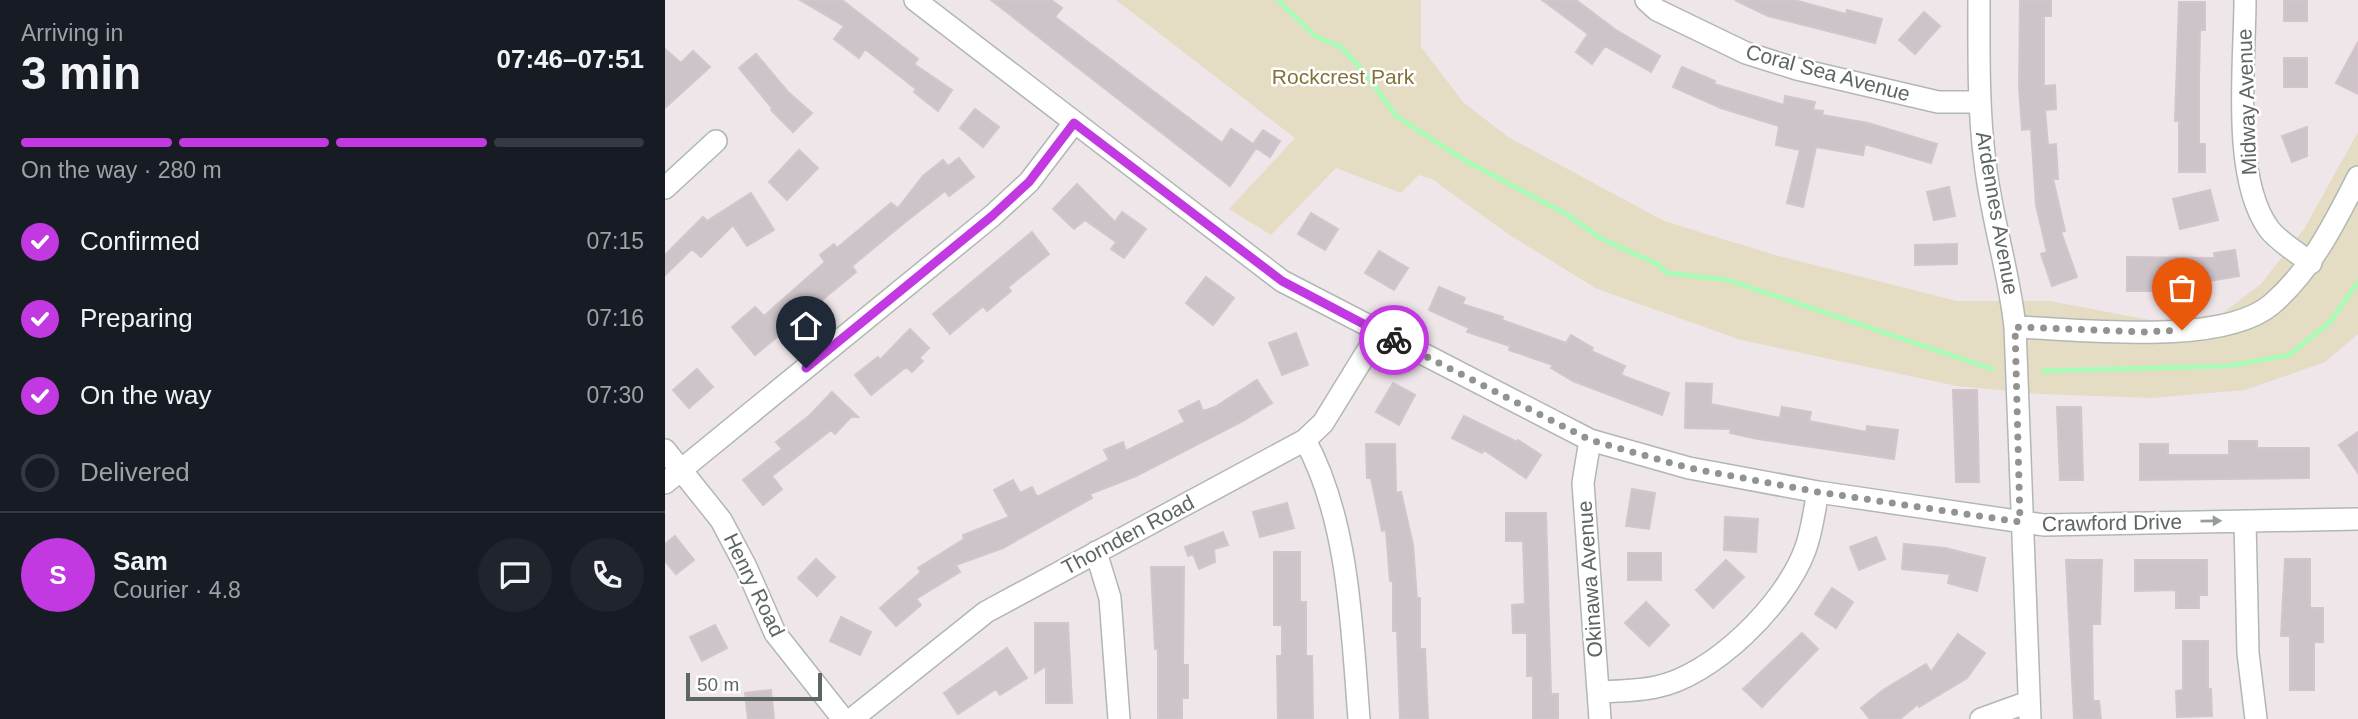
<!DOCTYPE html>
<html lang="en">
<head>
<meta charset="utf-8">
<style>
  :root { --surface:#171b24; --page:#20242c; --text:#f1f3f6; --muted:#9ea1a6; --line:#363941; --accent:#c239e2 }
  body { margin:0; font-family:Arial,sans-serif; background:var(--page); color:var(--text); height:100vh; display:flex; flex-direction:column; font-size:26px; white-space:nowrap }
  * { box-sizing:border-box; margin:0 }
  p { font-size:23px; color:var(--muted) }
  .icon { flex:none; width:38px; height:38px; fill:none; stroke:currentColor; stroke-width:2; stroke-linecap:round; stroke-linejoin:round }
  .map { position:relative; flex:1; overflow:hidden }
  .side { display:flex; flex-direction:column; background:var(--surface); width:665px }
  .side>* { flex:none }
  .scale { position:absolute; left:21px; bottom:18px; width:136px; box-sizing:border-box; padding-left:7px; border:4px solid #5d6660; border-top:0; font-size:19px; line-height:24px; white-space:nowrap; color:#5d6660; -webkit-text-stroke:5px #fff; paint-order:stroke }
  .pin { position:absolute; display:grid; place-items:center; width:60px; height:60px; color:#fff; margin:-72px -30px; border-radius:50% 50% 50% 0; rotate:-45deg; box-shadow:0 0 7px #0007 }
  .pin .icon { rotate:45deg }
  .courier { position:absolute; display:grid; place-items:center; width:70px; height:70px; margin:-35px; border:5px solid #c239e2; border-radius:50%; background:#fff; color:#222; box-shadow:0 2px 9px #0007 }
  .summary em { font-style:normal; font-weight:600 }
  .summary div { display:flex; flex-direction:column-reverse }
  .summary { display:flex; align-items:center; justify-content:space-between; height:119px; padding:0 21px }
  h1 { font-size:46px; font-weight:600; line-height:52px }
  .bar { display:grid; grid-template-columns:repeat(4,1fr); gap:10px 7px; align-content:center; height:84px; padding:0 21px }
  .bar i { height:9px; border-radius:5px; background:var(--line) }
  .bar .current { background:var(--accent) }
  .bar p { grid-column:span 4 }
  .line { display:flex; align-items:center; gap:18px; padding:0 21px; border-top:2px solid var(--line) }
  .line div { flex:1 }
  .round { display:grid; place-items:center; flex:none; width:74px; height:74px; border-radius:37px; background:var(--page) }
  ol { padding:0 21px; list-style:none }
  li { display:flex; align-items:center; gap:21px; height:77px }
  li p { margin-inline-start:auto }
  li .icon { padding:7px; border-radius:50%; background:var(--accent); color:#fff; stroke-width:4 }
  li:last-child { color:var(--muted) }
  li i { width:38px; height:38px; border:4px solid var(--line); border-radius:50% }
  main { display:flex; flex:1; min-height:0 }
  .map>svg:first-child { display:block }
  .green { fill:#e5dcc4 }
  .lines { fill:none; stroke-linecap:round; stroke-linejoin:round }
  .stream { stroke:#aafbb8; stroke-width:5 }
  .building { fill:#cdc4c9; stroke:#d4c4cd; stroke-width:2 }
  .minor-casing { stroke:#b1b8b3; stroke-width:24 }
  .minor { stroke:#fff; stroke-width:21 }
  .oneway { fill:#969c98 }
  .done { stroke:#909390; stroke-width:7; stroke-dasharray:0 12.6 }
  .route { stroke:#c239e2; stroke-width:9 }
  .labels { text-anchor:middle; stroke-width:5; stroke-linejoin:round; paint-order:stroke }
  .street-label { font-size:21px; fill:#5d6660; stroke:#fff }
  .park-label { font-size:21px; fill:#827239; stroke:#fff }
</style>
</head>
<body>
<main>
<section class="side">
<div class="summary"><div><h1>3 min</h1><p>Arriving in</p></div><em>07:46–07:51</em></div>
<div class="bar"><i class="current"></i><i class="current"></i><i class="current"></i><i></i><p>On the way · 280 m</p></div>
<ol>
<li><svg class="icon" aria-label="check" viewBox="0 0 24 24"><path d="M5 12l5 5 9-10"/></svg>Confirmed<p>07:15</p></li>
<li><svg class="icon" aria-label="check" viewBox="0 0 24 24"><path d="M5 12l5 5 9-10"/></svg>Preparing<p>07:16</p></li>
<li><svg class="icon" aria-label="check" viewBox="0 0 24 24"><path d="M5 12l5 5 9-10"/></svg>On the way<p>07:30</p></li>
<li><i></i>Delivered</li>
</ol>
<div class="line" style="height:126px"><b class="round" style="background:var(--accent);color:#fff">S</b><div><b>Sam</b><p>Courier · 4.8</p></div><a class="round"><svg class="icon" aria-label="chat" viewBox="0 0 24 24"><path d="M4 5h16v11H9l-5 4z"/></svg></a><a class="round"><svg class="icon" aria-label="phone" viewBox="0 0 24 24"><path d="M5 4h4l2 5-3 2q2 4 5 5l2-3 5 2v4C11 20 4 13 5 4z"/></svg></a></div>
</section>
<div class="map">
<svg width="1693" height="719" viewBox="0 0 1693 719">
  <rect width="100%" height="100%" fill="#efe6ea"/>
  <path class="green" d="M 451,0 L 756,0 L 756,47 L 799,103 L 843,137 L 999,221 L 1110,255 L 1292,301 L 1385,301 L 1495,322 L 1558,313 L 1596,284 L 1639,229 L 1693,132 L 1693,334 L 1660,362 L 1580,390 L 1487,398 L 1376,394 L 1292,386 L 1076,340 L 932,289 L 843,234 L 767,179 L 754,175 L 736,193 L 671,168 L 606,235 L 564,209 L 630,138 Z"/>
  <g class="lines">
    <path class="stream" d="M 613,0 L 650,36 L 676,47 L 701,74 L 731,116 L 799,160 L 903,215 L 935,238 L 992,264 L 1002,273 L 1063,280 L 1327,369
      M 1378,371 L 1563,366 L 1624,355 L 1665,322 L 1693,282"/>
  </g>
  <path class="building" d="M 135,0 L 177,0 L 253,59 L 249,64 L 287,90 L 273,111 L 249,92 L 251,89 L 200,49 L 194,58 L 169,39 L 179,26 Z
    M 326,0 L 386,0 L 397,8 L 390,17 L 557,143 L 566,129 L 588,144 L 598,130 L 615,141 L 605,157 L 591,148 L 565,186 Z
    M 877,0 L 911,0 L 951,30 L 995,56 L 986,72 L 940,46 L 927,64 L 911,52 L 923,34 Z
    M 1070,0 L 1129,0 L 1181,14 L 1182,10 L 1217,19 L 1210,43 L 1103,16 Z
    M 1355,0 L 1386,0 L 1386,16 L 1379,16 L 1379,86 L 1390,85 L 1391,109 L 1380,110 L 1383,145 L 1391,144 L 1393,179 L 1388,179 L 1400,231 L 1396,232 L 1412,277 L 1387,286 L 1376,254 L 1382,252 L 1371,205 L 1366,129 L 1357,130 L 1354,88 Z
    M 1619,0 L 1642,0 L 1642,21 L 1619,21 Z
    M 1514,2 L 1540,2 L 1540,30 L 1535,30 L 1534,80 L 1534,144 L 1540,144 L 1540,172 L 1514,172 L 1514,121 L 1510,121 Z
    M 1259,12 L 1275,26 L 1250,54 L 1234,40 Z
    M 1693,42 L 1693,94 L 1671,83 Z
    M 0,49 L 16,63 L 28,51 L 45,67 L 0,108 Z
    M 91,54 L 123,92 L 147,113 L 128,132 L 106,110 L 107,108 L 74,68 Z
    M 1619,58 L 1642,58 L 1642,87 L 1619,87 Z
    M 1017,67 L 1050,81 L 1049,84 L 1119,105 L 1120,96 L 1150,102 L 1148,110 L 1158,111 L 1157,115 L 1203,123 L 1272,144 L 1266,163 L 1200,144 L 1198,155 L 1151,147 L 1138,207 L 1122,203 L 1135,150 L 1111,145 L 1114,126 L 1056,108 L 1008,87 Z
    M 310,109 L 334,127 L 318,147 L 295,128 Z
    M 1642,127 L 1642,156 L 1627,162 L 1617,136 Z
    M 134,150 L 153,168 L 122,200 L 104,182 Z
    M 294,158 L 309,177 L 284,196 L 280,191 L 239,223 L 187,266 L 191,272 L 90,355 L 67,327 L 90,307 L 99,316 L 160,262 L 155,255 L 169,244 L 172,248 L 226,203 L 233,208 L 258,176 L 278,160 L 283,166 Z
    M 412,184 L 450,222 L 457,212 L 481,229 L 459,258 L 446,249 L 451,242 L 420,220 L 409,229 L 388,209 Z
    M 1284,187 L 1290,216 L 1269,220 L 1262,192 Z
    M 1545,190 L 1553,220 L 1515,229 L 1508,199 Z
    M 86,193 L 109,230 L 82,246 L 68,225 L 36,257 L 27,249 L 0,275 L 0,255 L 38,217 L 42,221 Z
    M 646,213 L 673,229 L 660,250 L 633,234 Z
    M 367,232 L 384,254 L 343,287 L 346,291 L 322,311 L 318,306 L 285,334 L 268,314 Z
    M 1292,244 L 1292,264 L 1250,265 L 1250,245 Z
    M 1570,250 L 1574,276 L 1539,282 L 1539,288 L 1494,287 L 1494,291 L 1462,291 L 1462,257 L 1550,258 L 1549,253 Z
    M 714,251 L 743,268 L 729,290 L 700,273 Z
    M 541,277 L 569,298 L 548,325 L 521,303 Z
    M 774,287 L 800,298 L 797,304 L 838,317 L 837,320 L 901,343 L 906,335 L 928,348 L 926,351 L 960,366 L 956,375 L 1004,393 L 997,415 L 908,381 L 886,368 L 888,365 L 844,350 L 845,346 L 802,332 L 804,328 L 764,310 Z
    M 245,329 L 264,348 L 254,358 L 258,361 L 247,372 L 241,367 L 206,395 L 190,375 L 213,357 L 215,360 Z
    M 631,333 L 643,365 L 617,375 L 604,343 Z
    M 32,369 L 48,387 L 24,408 L 8,390 Z
    M 592,380 L 607,403 L 578,421 L 471,476 L 425,494 L 427,498 L 338,548 L 291,565 L 295,572 L 251,599 L 256,605 L 231,626 L 215,608 L 256,572 L 253,568 L 299,539 L 298,535 L 344,517 L 329,490 L 348,480 L 355,493 L 367,487 L 372,497 L 444,460 L 439,450 L 458,442 L 461,451 L 520,422 L 514,411 L 534,401 L 538,411 L 550,407 Z
    M 728,383 L 750,395 L 734,425 L 711,412 Z
    M 1021,383 L 1047,384 L 1046,404 L 1115,418 L 1117,407 L 1146,412 L 1144,421 L 1201,432 L 1202,426 L 1233,430 L 1229,459 L 1093,439 L 1065,433 L 1066,429 L 1020,428 Z
    M 1288,390 L 1312,390 L 1314,482 L 1291,482 Z
    M 167,392 L 193,417 L 186,417 L 170,434 L 166,430 L 107,476 L 117,489 L 98,505 L 78,480 L 117,449 L 111,442 L 145,415 Z
    M 1392,407 L 1416,407 L 1418,480 L 1395,480 Z
    M 799,416 L 852,442 L 853,440 L 876,455 L 861,478 L 819,450 L 817,453 L 787,438 Z
    M 1693,432 L 1693,473 L 1674,445 Z
    M 1564,441 L 1592,441 L 1592,448 L 1644,448 L 1644,478 L 1475,480 L 1475,444 L 1503,444 L 1503,455 L 1564,455 Z
    M 701,444 L 730,444 L 731,493 L 736,492 L 748,545 L 752,598 L 755,598 L 755,649 L 760,649 L 763,719 L 735,719 L 732,631 L 728,631 L 728,581 L 725,581 L 721,530 L 717,531 L 706,478 L 702,478 Z
    M 967,489 L 990,493 L 984,529 L 961,526 Z
    M 622,503 L 629,528 L 595,537 L 588,512 Z
    M 841,513 L 881,513 L 886,694 L 893,694 L 893,719 L 868,719 L 868,676 L 862,676 L 862,633 L 848,633 L 847,605 L 860,604 L 858,541 L 841,541 Z
    M 1060,517 L 1093,519 L 1091,552 L 1059,550 Z
    M 558,532 L 563,545 L 549,549 L 550,562 L 534,569 L 528,554 L 523,556 L 520,547 Z
    M 10,536 L 29,560 L 11,574 L 0,561 L 0,544 Z
    M 1211,537 L 1220,559 L 1194,570 L 1185,547 Z
    M 1239,544 L 1280,548 L 1320,558 L 1312,591 L 1283,583 L 1285,574 L 1237,569 Z
    M 609,552 L 635,552 L 635,602 L 641,602 L 641,656 L 647,656 L 648,719 L 613,719 L 612,656 L 617,656 L 617,625 L 609,625 Z
    M 963,553 L 996,553 L 996,580 L 963,580 Z
    M 151,559 L 170,577 L 152,596 L 133,578 Z
    M 1620,559 L 1645,559 L 1645,608 L 1658,608 L 1658,642 L 1649,642 L 1649,690 L 1625,690 L 1625,636 L 1616,636 Z
    M 1061,560 L 1079,577 L 1048,608 L 1031,590 Z
    M 1401,560 L 1437,560 L 1435,624 L 1427,624 L 1428,701 L 1434,701 L 1436,719 L 1409,719 Z
    M 1470,560 L 1542,560 L 1542,595 L 1534,595 L 1534,608 L 1511,608 L 1511,590 L 1470,591 Z
    M 486,567 L 519,567 L 518,665 L 523,665 L 523,698 L 517,698 L 517,719 L 493,719 L 493,649 L 490,649 Z
    M 1167,588 L 1188,602 L 1171,628 L 1150,614 Z
    M 981,602 L 1004,625 L 984,646 L 960,623 Z
    M 176,617 L 206,632 L 195,655 L 165,641 Z
    M 370,623 L 403,623 L 407,703 L 381,703 L 381,666 L 370,673 Z
    M 50,625 L 62,648 L 37,661 L 25,637 Z
    M 1137,633 L 1153,649 L 1097,707 L 1078,689 Z
    M 1293,634 L 1320,653 L 1302,678 L 1254,707 L 1253,704 L 1235,719 L 1205,719 L 1196,708 L 1218,690 L 1261,664 L 1266,672 Z
    M 1518,641 L 1543,641 L 1543,689 L 1546,689 L 1547,716 L 1512,717 L 1511,691 L 1518,690 Z
    M 342,648 L 362,678 L 335,695 L 331,689 L 293,714 L 279,693 Z
    M 106,690 L 109,719 L 83,719 L 80,693 Z"/>
  <g class="lines">
    <defs>
      <path id="minor" d="M 250,0 L 617,281 L 925,440 L 1024,468 L 1153,492 L 1379,525 L 1693,519
        M 981,0 L 992,10 L 1081,53 L 1132,69 L 1273,102 L 1314,102
        M 1314,0 C 1314,54 1313,108 1320,162 C 1326,217 1344,271 1350,327 L 1365,719
        M 1580,0 C 1580,63 1566,177 1604,229 C 1614,242 1633,253 1646,263
        M 0,188 L 51,141
        M 1350,327 C 1414,329 1557,347 1607,304 C 1647,269 1669,224 1693,177
        M 640,440 C 684,520 687,630 694,719
        M 925,440 L 918,483 L 935,719
        M 0,450 L 56,520 L 81,567 L 110,633 L 178,719
        M 0,483 L 327,216 L 364,182 L 409,123
        M 1580,521 L 1583,653 L 1591,719
        M 431,552 L 445,598 L 454,719
        M 933,692 C 952,691 973,691 991,687 C 1048,676 1120,604 1140,550 C 1147,532 1149,511 1153,492
        M 187,719 L 321,612 L 640,440 L 658,423 L 714,332
        M 1316,719 L 1363,702"/>
    </defs>
    <use href="#minor" class="minor-casing"/>
    <use href="#minor" class="minor"/>
  </g>
  <defs><path id="oneway-solid" d="M-6-.8H1V-3.2L6.5 0L1 3.2V.8H-6Z" transform="scale(1.75)"/></defs>
  <use class="oneway" href="#oneway-solid" transform="translate(1546 521) rotate(-1)"/>
  <g class="lines">
    <path class="done" d="M 729,340 L 925,440 L 1024,468 L 1153,492 L 1355,522 L 1350,327 L 1479,332 L 1517,330"/>
    <path class="route" d="M 141,368 L 327,216 L 364,182 L 409,123 L 617,281 L 729,340"/>
  </g>
  <g class="labels">
    <g class="street-label">
      <text transform="translate(1163 73) rotate(15)" y="7">Coral Sea Avenue</text>
      <text transform="translate(1582 102) rotate(-92)" y="7">Midway Avenue</text>
      <text transform="translate(1332 213) rotate(80)" y="7">Ardennes Avenue</text>
      <text transform="translate(1447 523) rotate(-1)" y="7">Crawford Drive</text>
      <text transform="translate(463 535) rotate(-28)" y="7">Thornden Road</text>
      <text transform="translate(925 579) rotate(-94)" y="7">Okinawa Avenue</text>
      <text transform="translate(89 585) rotate(64)" y="7">Henry Road</text>
    </g>
    <g class="park-label">
      <text x="678" y="84">Rockcrest Park</text>
    </g>
  </g>
</svg>
<div class="scale">50 m</div>
<div class="pin" style="left:1517px;top:330px;background:#ea580c"><svg class="icon" aria-label="bag" viewBox="0 0 24 24"><path d="M5 8h14l-1 12H6zM9 8a3 3 0 0 1 6 0"/></svg></div>
<div class="pin" style="left:141px;top:368px;background:#1f2937"><svg class="icon" aria-label="home" viewBox="0 0 24 24"><path d="M3 11l9-7 9 7M6 9v11h12V9"/></svg></div>
<div class="courier" style="left:729px;top:340px"><svg class="icon" aria-label="bike" viewBox="0 0 24 24"><circle cx="6" cy="16" r="4"/><circle cx="18" cy="16" r="4"/><path d="M6 16l4-8h5l3 8M10 8l3 8H6M13 5h3"/></svg></div>
</div>
</main>
</body>
</html>
